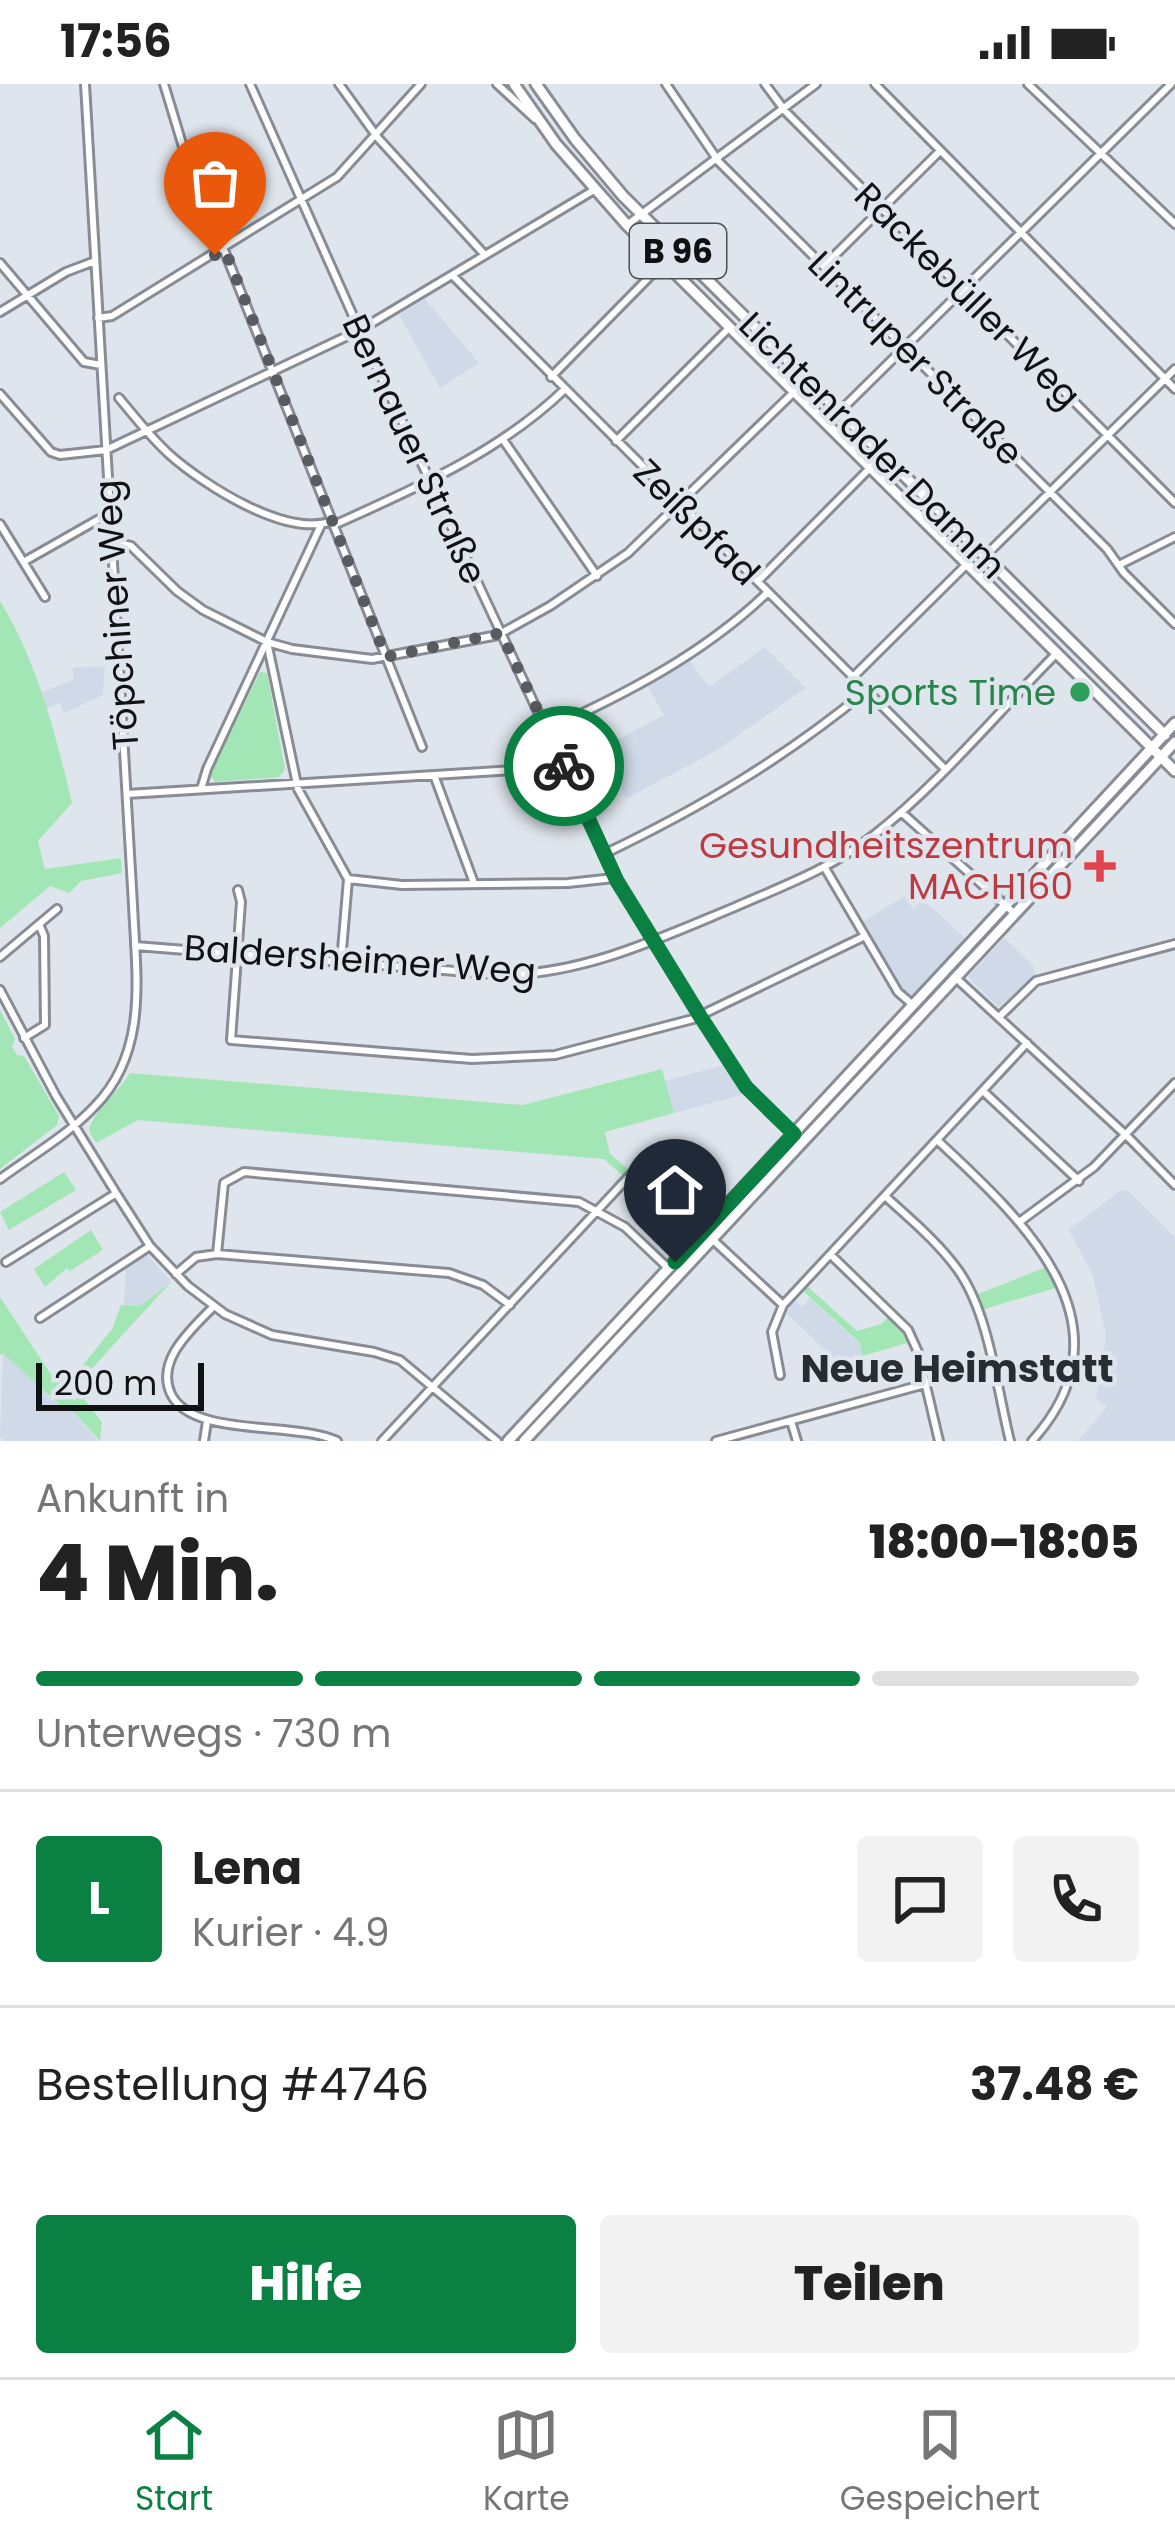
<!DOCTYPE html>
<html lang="de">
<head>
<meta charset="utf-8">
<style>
  :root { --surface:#fff; --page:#f2f2f2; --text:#222; --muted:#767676; --line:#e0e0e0; --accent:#0b8043 }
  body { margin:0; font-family:Poppins,sans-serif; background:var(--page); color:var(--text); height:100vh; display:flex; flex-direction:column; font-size:45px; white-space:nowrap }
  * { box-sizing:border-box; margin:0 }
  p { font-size:39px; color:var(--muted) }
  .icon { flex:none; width:66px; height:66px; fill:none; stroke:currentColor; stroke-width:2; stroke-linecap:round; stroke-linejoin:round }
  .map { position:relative; height:1357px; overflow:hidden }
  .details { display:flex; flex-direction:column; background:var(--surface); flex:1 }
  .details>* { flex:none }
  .scale { position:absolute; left:36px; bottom:30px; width:168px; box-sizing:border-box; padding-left:12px; border:6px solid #0f1113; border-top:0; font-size:33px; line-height:42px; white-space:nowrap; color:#0f1113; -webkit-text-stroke:9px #dfe5ed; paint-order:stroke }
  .pin { position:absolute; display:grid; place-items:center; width:102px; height:102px; color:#fff; margin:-123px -51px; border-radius:50% 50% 50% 0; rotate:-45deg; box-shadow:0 0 12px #0007 }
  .pin .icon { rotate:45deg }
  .courier { position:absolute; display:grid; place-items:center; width:120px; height:120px; margin:-60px; border:9px solid #0b8043; border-radius:50%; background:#fff; color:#222; box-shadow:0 3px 15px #0007 }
  .headline em { font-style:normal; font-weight:800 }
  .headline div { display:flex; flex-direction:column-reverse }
  .headline { display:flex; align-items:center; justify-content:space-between; height:204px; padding:0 36px }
  h1 { font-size:78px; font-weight:800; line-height:90px }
  .bar { display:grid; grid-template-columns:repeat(4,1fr); gap:18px 12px; align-content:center; height:144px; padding:0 36px }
  .bar i { height:15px; border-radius:9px; background:var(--line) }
  .bar .current { background:var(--accent) }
  .bar p { grid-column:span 4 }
  .line { display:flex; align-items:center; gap:30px; padding:0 36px; border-top:3px solid var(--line) }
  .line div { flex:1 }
  .round { display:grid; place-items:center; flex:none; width:126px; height:126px; border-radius:12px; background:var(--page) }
  .button { display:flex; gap:24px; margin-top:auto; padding:24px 36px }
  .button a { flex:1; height:138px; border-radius:12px; background:var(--accent); color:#fff; font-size:48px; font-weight:800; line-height:138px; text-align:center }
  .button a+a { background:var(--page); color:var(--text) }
  .status { display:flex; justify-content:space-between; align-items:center; height:84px; padding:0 60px; background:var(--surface); direction:ltr }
  .status svg { height:33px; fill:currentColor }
  .tabs { display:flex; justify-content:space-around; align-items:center; height:168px; border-top:3px solid var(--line); background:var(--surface); font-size:33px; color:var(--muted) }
  .tabs a { display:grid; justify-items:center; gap:6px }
  .tabs .current { color:var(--accent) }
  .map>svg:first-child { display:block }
  .built { fill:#cfd9e8 }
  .green { fill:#a3e6b5 }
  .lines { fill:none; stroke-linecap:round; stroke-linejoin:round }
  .minor-casing { stroke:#888d95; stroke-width:12 }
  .major-casing { stroke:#888d95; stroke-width:15 }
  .minor { stroke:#fff; stroke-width:6 }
  .major { stroke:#fff; stroke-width:9 }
  .done { stroke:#585b5f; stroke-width:12; stroke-dasharray:0 21.6 }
  .route { stroke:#0b8043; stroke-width:15 }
  .leisure-dot { fill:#2e9e5b; stroke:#dfe5ed; stroke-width:4.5 }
  .health-dot { fill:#e0444e; stroke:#dfe5ed; stroke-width:4.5 }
  .labels { text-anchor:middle; stroke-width:9; stroke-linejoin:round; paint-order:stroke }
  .shield { fill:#dfe5ed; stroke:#4d5154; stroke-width:3 }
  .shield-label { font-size:33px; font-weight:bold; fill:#0f1113 }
  .street-label { font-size:36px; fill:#0f1113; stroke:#dfe5ed }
  .leisure-label { font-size:36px; fill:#27864d; stroke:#dfe5ed; text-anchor:end }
  .health-label { font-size:36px; fill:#be3a42; stroke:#dfe5ed; text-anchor:end }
  .neighbourhood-label { font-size:39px; font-weight:bold; fill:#282c33; stroke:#dfe5ed }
</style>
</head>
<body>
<div class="status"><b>17:56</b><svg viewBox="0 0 49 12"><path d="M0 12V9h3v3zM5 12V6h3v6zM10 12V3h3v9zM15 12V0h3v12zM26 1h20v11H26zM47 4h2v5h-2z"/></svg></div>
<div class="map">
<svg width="1175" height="1357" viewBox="0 0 1175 1357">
  <rect width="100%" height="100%" fill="#dfe5ed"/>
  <path class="built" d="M 425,215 L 479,279 L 440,304 L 399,231 Z
    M 765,563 L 806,604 L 717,666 L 626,715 L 602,664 L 664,631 L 647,601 L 689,576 L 709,603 Z
    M 105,582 L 103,611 L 64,629 L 60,619 L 46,625 L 40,609 L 73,596 L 73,584 Z
    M 905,812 L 913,825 L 923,815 L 969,858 L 915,916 L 900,906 L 860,839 Z
    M 1004,854 L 1033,881 L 1036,892 L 998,923 L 968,893 Z
    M 724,981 L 745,1010 L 674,1029 L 665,997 Z
    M 1121,1106 L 1129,1108 L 1175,1153 L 1175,1357 L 1078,1357 L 1107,1323 L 1096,1314 L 1106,1251 L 1093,1192 L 1069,1146 Z
    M 147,1170 L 171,1198 L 140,1222 L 124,1221 L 126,1183 Z
    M 810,1214 L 860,1260 L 862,1272 L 838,1278 L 787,1230 L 786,1225 L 794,1216 L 803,1223 Z
    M 3,1268 L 64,1326 L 69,1323 L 98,1357 L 5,1357 L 0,1353 Z"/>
  <path class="green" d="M 0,517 C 37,577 56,651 72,719 L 38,757 L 45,785 L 121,774 L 122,789 L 81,797 L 69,809 L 50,802 L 0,844 Z
    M 260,588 L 267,589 L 285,685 L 279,693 L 215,698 L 210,691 Z
    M 0,926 L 15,955 L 12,963 L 17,971 L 24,972 L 59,1032 L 57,1041 L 0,1085 Z
    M 662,985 L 674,1029 L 605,1048 L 610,1070 L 629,1086 L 623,1092 L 604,1075 L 138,1036 L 96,1059 L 89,1047 C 92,1027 119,1008 130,989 L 523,1021 Z
    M 64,1088 L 76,1106 L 9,1146 L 0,1128 Z
    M 91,1146 L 103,1166 L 70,1187 L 67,1184 L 45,1203 L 34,1185 Z
    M 1049,1182 L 1059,1203 L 981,1226 L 976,1211 Z
    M 171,1198 L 75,1303 L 102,1338 L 100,1357 L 69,1323 L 65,1326 L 3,1269 L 0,1271 L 0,1213 L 56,1298 L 66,1291 L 71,1296 L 112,1245 L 121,1221 L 140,1222 Z
    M 807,1202 L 857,1247 L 881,1240 L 891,1230 L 911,1258 L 862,1272 L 860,1259 L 803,1207 Z"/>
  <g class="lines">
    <defs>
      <path id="minor" d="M 164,0 L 183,63 L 422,663
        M 250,0 L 358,243 L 617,797 L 740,995 L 803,1058
        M 339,0 L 378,54 L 484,170
        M 497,0 L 535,35
        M 666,0 L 719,78 L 1107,465 L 1124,489 L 1175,540
        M 765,0 L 786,28 L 1175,419
        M 875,0 L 1175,305
        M 1028,0 L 1175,140
        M 627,141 L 816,0
        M 0,179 L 84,278 L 101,281
        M 824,182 L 940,67
        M 452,191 L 944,684
        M 0,228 L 66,188 L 95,177
        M 98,234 L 112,232 L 337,93 L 421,0
        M 551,293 L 664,178
        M 0,310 L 51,368 L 60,371 L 106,366 L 360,246 L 594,106
        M 119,314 C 135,333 151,354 170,371 C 204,401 286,454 332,437
        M 828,339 L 1171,0
        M 504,357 L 597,492
        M 616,357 L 729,244
        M 0,440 L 45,513
        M 334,441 C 416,404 500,368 565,305
        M 112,457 L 131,462 L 177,507 L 203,526 L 267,558 L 292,565 L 372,575 L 498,551 L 550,522 L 628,469 L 794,308 L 800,297 L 808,297
        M 985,472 L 1175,285
        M 25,477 L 99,435 L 110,434
        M 1119,481 L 1175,453
        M 758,497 L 869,385
        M 267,558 L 298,705 L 348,795
        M 853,593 L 967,480
        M 546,646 C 626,610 705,569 768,508
        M 434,691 L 474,799
        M 201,705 L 207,685 L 321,441
        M 127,710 L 564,683
        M 901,728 L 1015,830
        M 604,770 C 700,724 785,674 867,606
        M 825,784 L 898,908 L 913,921
        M 348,795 L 402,801 L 568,799 L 614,794
        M 238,806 L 241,818 L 231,956 L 472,975 L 555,971 L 693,935 L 865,852
        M 135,862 L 507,891 C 589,888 660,854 735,823 C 783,802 832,784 874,751 C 939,700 998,628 1057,569
        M 0,873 L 57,825
        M 341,878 L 348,795
        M 956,894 L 1129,1054 L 1175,1101
        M 0,906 L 56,1012 L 116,1109 L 150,1162 L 188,1202 L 225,1230 L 272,1251 L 374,1268 L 400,1276 L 497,1357
        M 999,933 L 1036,897 L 1175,860
        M 24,954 L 45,941 L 44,852 L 39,840
        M 983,1007 L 1079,1097
        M 937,1056 C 1021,1134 1138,1240 1032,1357
        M 0,1095 C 31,1072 68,1051 95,1022 C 149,967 136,891 133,821 L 85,0
        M 885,1112 C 910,1135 938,1158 958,1186 C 989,1229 997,1305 1010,1357
        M 1022,1136 L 1094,1083 L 1175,999
        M 712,1155 L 783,1221
        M 217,1170 L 224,1099 L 244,1088 L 579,1118 L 625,1143 L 667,1183
        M 831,1171 L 908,1246 L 918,1268 L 939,1357
        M 6,1178 L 115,1110
        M 176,1190 L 196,1173 L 217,1170 L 449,1189 L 483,1201 L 510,1221
        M 213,1223 C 192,1245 155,1276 171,1310 C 192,1354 295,1337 337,1357
        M 40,1234 L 150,1162
        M 780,1291 L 772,1248 L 783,1221 L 1027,959
        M 791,1337 L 797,1357
        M 204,1357 L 207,1337
        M 382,1357 L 650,1070 L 661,1063
        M 716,1357 L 925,1300"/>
      <path id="major" d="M 514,0 L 556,60 L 627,141 L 1175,687
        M 536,0 L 575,55 L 623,112 L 1165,651
        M 508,1357 L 1175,639
        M 524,1357 L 1175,658"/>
    </defs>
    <use href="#minor" class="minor-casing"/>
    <use href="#major" class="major-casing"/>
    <use href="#minor" class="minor"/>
    <use href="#major" class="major"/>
  </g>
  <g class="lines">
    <path class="done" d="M 215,171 L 225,166 L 386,573 L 501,549 L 564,682"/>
    <path class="route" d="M 564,682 L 617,797 L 700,932 L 746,1003 L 794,1050 L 675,1178"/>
  </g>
  <circle class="leisure-dot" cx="1080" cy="608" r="12"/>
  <path class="health-dot" d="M1094 764h12v12h12v12h-12v12h-12v-12h-12v-12h12z"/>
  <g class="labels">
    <rect class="shield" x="630" y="140" width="96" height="54" rx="9"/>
    <g class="shield-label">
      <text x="678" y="179">B 96</text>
    </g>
    <g class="street-label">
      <text transform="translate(968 211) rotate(45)" y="13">Rackebüller Weg</text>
      <text transform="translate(916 274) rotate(45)" y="13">Lintruper Straße</text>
      <text transform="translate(873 361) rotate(45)" y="13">Lichtenrader Damm</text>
      <text transform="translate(415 365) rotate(65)" y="13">Bernauer Straße</text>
      <text transform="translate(697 438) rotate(45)" y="13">Zeißpfad</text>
      <text transform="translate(116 531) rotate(-94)" y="13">Töpchiner Weg</text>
      <text transform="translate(360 875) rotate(4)" y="13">Baldersheimer Weg</text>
    </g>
    <g class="leisure-label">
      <text x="1056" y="621">Sports Time</text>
    </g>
    <g class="health-label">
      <text x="1073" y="774">Gesundheitszentrum<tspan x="1073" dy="41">MACH160</tspan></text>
    </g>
    <g class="neighbourhood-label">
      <text x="957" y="1298">Neue Heimstatt</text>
    </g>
  </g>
</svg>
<div class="scale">200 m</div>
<div class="pin" style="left:215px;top:171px;background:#ea580c"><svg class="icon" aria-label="bag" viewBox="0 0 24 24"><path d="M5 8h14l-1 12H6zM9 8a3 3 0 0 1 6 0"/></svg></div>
<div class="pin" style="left:675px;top:1178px;background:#1f2937"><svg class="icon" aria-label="home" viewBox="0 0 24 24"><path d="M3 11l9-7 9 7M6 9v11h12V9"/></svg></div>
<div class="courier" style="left:564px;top:682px"><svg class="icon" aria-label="bike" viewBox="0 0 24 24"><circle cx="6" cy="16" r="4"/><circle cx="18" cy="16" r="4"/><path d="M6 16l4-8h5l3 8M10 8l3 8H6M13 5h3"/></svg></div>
</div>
<section class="details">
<div class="headline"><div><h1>4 Min.</h1><p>Ankunft in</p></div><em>18:00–18:05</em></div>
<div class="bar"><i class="current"></i><i class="current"></i><i class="current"></i><i></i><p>Unterwegs · 730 m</p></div>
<div class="line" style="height:216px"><b class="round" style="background:var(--accent);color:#fff">L</b><div><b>Lena</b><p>Kurier · 4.9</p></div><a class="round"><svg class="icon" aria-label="chat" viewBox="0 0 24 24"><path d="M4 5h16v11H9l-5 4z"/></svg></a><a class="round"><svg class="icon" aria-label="phone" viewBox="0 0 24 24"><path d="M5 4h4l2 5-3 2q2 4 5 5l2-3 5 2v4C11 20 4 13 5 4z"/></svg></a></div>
<div class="line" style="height:156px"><div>Bestellung #4746</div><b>37.48 €</b></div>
<div class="button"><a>Hilfe</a><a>Teilen</a></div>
</section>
<nav class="tabs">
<a class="current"><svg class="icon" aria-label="home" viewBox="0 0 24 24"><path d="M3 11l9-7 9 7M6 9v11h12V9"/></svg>Start</a>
<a><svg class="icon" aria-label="map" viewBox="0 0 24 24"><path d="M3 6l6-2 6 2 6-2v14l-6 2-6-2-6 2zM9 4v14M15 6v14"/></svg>Karte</a>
<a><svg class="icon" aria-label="saved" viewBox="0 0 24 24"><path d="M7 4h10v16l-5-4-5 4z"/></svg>Gespeichert</a>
</nav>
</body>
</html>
